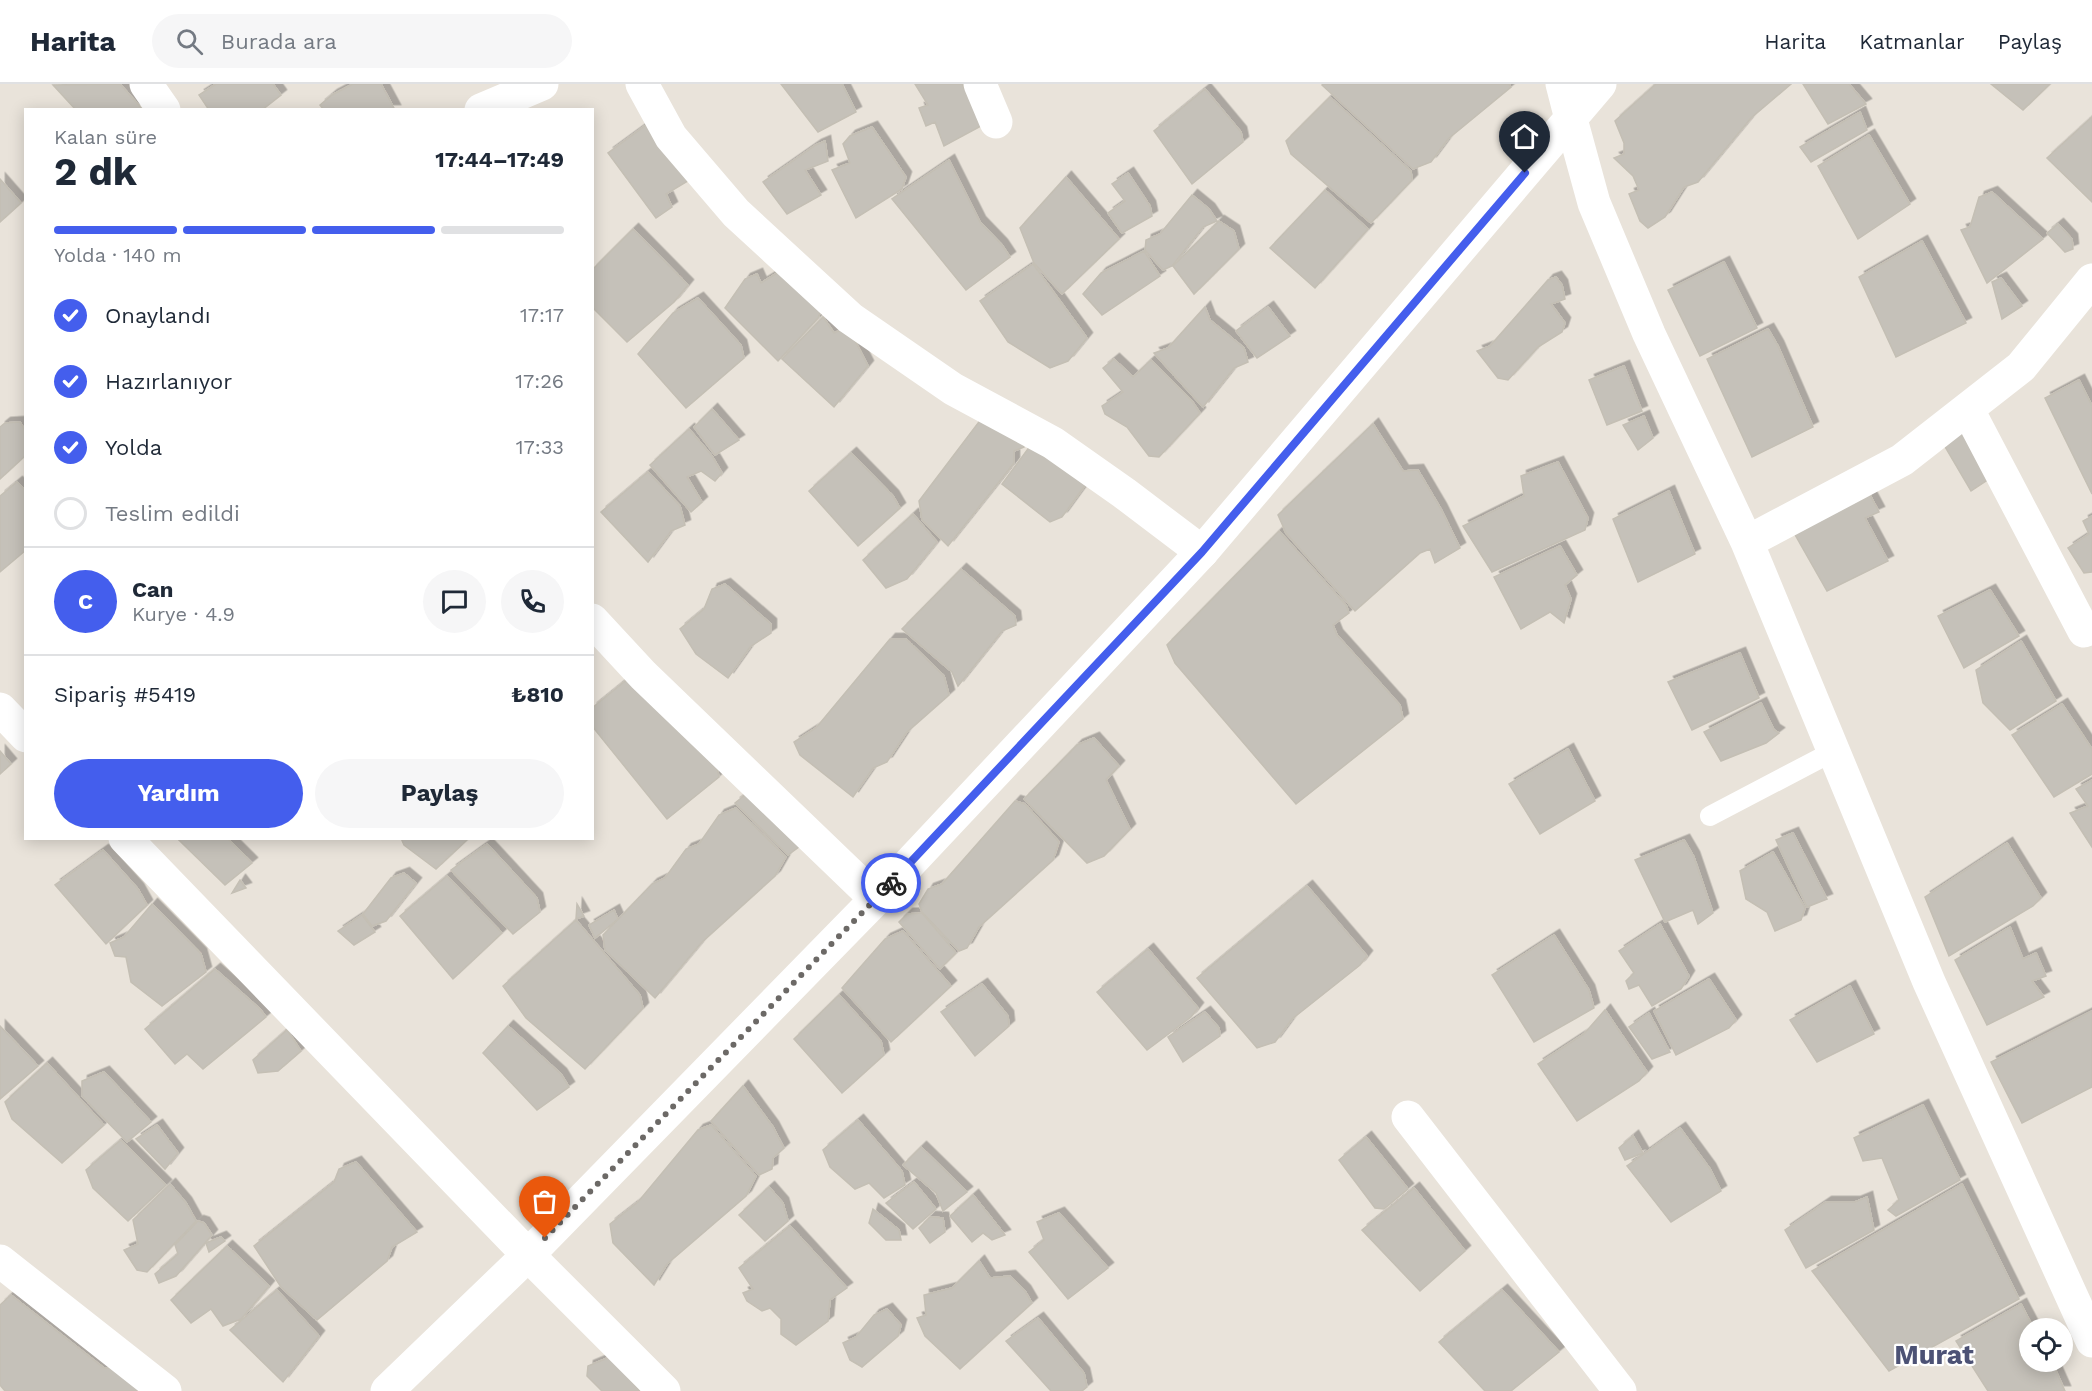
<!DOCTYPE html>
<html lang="tr">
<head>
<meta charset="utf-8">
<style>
  :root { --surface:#fff; --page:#f6f6f7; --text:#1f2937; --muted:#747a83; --line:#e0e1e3; --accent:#445eed }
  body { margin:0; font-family:"Work Sans",sans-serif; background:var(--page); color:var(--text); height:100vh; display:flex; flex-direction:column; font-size:22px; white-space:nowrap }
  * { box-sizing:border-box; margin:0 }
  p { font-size:20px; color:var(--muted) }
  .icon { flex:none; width:33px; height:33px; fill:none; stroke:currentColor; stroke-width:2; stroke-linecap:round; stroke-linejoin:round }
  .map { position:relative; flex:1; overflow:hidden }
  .side { position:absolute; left:24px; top:24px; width:570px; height:732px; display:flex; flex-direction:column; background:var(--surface); border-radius:0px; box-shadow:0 3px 15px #0003 }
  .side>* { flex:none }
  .buttons { position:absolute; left:2019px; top:1234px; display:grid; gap:12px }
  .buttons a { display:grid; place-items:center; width:54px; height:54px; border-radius:50%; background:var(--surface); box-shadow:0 3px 15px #0003; font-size:30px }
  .pin { position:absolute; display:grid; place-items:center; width:51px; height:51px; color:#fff; margin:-62px -26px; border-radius:50% 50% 50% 0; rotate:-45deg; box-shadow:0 0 6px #0007 }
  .pin .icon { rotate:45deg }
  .courier { position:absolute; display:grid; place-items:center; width:60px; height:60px; margin:-30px; border:4px solid #445eed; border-radius:50%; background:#fff; color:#222; box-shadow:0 2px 8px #0007 }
  .head em { font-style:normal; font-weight:700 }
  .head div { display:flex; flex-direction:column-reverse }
  .head { display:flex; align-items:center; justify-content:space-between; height:102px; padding:0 30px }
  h1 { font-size:39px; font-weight:700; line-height:45px }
  .bar { display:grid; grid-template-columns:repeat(4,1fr); gap:9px 6px; align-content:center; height:72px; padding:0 30px }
  .bar i { height:8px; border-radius:4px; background:var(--line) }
  .bar .active { background:var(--accent) }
  .bar p { grid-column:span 4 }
  .line { display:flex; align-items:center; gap:15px; padding:0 30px; border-top:2px solid var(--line) }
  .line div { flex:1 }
  .round { display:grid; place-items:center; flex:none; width:63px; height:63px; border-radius:32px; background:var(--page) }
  ol { padding:0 30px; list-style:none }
  li { display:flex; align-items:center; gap:18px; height:66px }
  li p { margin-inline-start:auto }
  li .icon { padding:6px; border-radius:50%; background:var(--accent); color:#fff; stroke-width:4 }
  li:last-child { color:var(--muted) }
  li i { width:33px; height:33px; border:3px solid var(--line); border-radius:50% }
  .primary-button { display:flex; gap:12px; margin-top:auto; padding:12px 30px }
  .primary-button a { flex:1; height:69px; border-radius:36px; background:var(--accent); color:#fff; font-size:24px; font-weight:700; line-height:69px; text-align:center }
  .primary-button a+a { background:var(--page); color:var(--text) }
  header { display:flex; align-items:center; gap:36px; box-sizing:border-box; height:84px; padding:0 30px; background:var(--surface); border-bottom:2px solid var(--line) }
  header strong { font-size:28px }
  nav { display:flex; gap:33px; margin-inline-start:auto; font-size:21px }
  .search { width:420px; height:54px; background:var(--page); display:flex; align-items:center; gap:15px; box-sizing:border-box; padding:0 21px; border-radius:33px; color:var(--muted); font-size:22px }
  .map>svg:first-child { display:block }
  .building { fill:#c5c1b9; stroke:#c4bfb4; stroke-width:1.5; filter:url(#shadow) }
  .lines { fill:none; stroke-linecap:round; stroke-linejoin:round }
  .lane { stroke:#fff; stroke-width:20 }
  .street { stroke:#fff; stroke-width:33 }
  .secondary { stroke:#fff; stroke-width:33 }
  .done { stroke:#6c6966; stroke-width:6; stroke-dasharray:0 10.8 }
  .route { stroke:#445eed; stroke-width:8 }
  .labels { text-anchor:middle; stroke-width:4.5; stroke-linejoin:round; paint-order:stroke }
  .district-label { font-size:27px; font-weight:bold; fill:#4c5275; stroke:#fff }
</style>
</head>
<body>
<header>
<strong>Harita</strong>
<div class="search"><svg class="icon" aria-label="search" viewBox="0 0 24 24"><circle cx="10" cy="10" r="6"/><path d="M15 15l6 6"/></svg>Burada ara</div>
<nav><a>Harita</a><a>Katmanlar</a><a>Paylaş</a></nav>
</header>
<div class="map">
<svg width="2092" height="1307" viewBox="0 0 2092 1307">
  <defs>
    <filter id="shadow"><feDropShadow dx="5.5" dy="-5.5" stdDeviation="0" flood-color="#0004"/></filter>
  </defs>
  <rect width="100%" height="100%" fill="#e9e3da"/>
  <path class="building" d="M 120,0 L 143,26 L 76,26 L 53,1 Z
    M 216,0 L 273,0 L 281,11 L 262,26 L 209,26 L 199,11 Z
    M 353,0 L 381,0 L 395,26 L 324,26 L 320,21 L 332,11 Z
    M 781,0 L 842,0 L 856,28 L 818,48 Z
    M 915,0 L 962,0 L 983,41 L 944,62 L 935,38 L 926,42 L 919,24 L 928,21 Z
    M 1323,0 L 1509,0 L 1511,3 L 1448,55 L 1431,78 L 1413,85 L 1322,1 Z
    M 1656,0 L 1791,0 L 1751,34 L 1698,98 L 1684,103 L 1665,133 L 1648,144 L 1640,137 L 1629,110 L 1639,106 L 1633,92 L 1614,74 L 1624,70 L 1624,59 L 1615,37 Z
    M 1803,0 L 1849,0 L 1866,20 L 1828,40 Z
    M 1991,0 L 2050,0 L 2023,26 Z
    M 1205,5 L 1241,48 L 1243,58 L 1192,100 L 1154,47 Z
    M 1330,13 L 1411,87 L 1412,96 L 1371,139 L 1291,70 L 1286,57 Z
    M 1860,28 L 1867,46 L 1811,78 L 1800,63 Z
    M 2092,33 L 2092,118 L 2047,74 Z
    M 653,36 L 696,92 L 666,110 L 672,123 L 656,134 L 608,69 Z
    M 872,43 L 906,93 L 902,105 L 856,134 L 832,86 L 850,79 L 843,60 L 850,52 Z
    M 1869,51 L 1910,120 L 1858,155 L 1818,82 Z
    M 825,57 L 828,77 L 805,86 L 821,111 L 787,130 L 763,98 L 816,61 Z
    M 949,76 L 980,138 L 1002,161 L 1010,173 L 966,206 L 892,115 Z
    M 1128,89 L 1150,122 L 1152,132 L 1122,149 L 1108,129 L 1125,117 L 1112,100 Z
    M 1066,93 L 1119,155 L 1062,210 L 1034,179 L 1020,144 Z
    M 0,95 L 21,119 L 0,138 Z
    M 1325,106 L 1368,145 L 1315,204 L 1270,164 Z
    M 1992,108 L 2043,155 L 1987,199 L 1961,146 L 1970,143 L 1979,113 Z
    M 1192,111 L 1209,125 L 1217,137 L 1203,143 L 1172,182 L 1163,186 L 1145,166 L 1146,156 L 1160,150 Z
    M 1219,137 L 1234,147 L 1239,165 L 1194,210 L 1173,182 Z
    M 2058,140 L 2072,155 L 2073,165 L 2065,168 L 2047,149 Z
    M 633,145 L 688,201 L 674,218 L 627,258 L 592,223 L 592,186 Z
    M 1922,157 L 1966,239 L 1896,273 L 1859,193 Z
    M 1144,167 L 1160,192 L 1102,231 L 1083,210 L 1101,189 Z
    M 1724,178 L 1757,244 L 1700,272 L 1668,206 Z
    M 1033,180 L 1087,254 L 1068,277 L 1050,284 L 1008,258 L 980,217 Z
    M 787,183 L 823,222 L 818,234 L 778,277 L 725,224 L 745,195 L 757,190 L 761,199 Z
    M 1556,193 L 1562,201 L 1565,215 L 1551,220 L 1565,239 L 1562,248 L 1538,263 L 1508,296 L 1498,294 L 1477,267 L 1490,262 L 1548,196 Z
    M 2001,194 L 2022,222 L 2002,235 L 1992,198 Z
    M 698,214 L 741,261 L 744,274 L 686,324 L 638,270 L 673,229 Z
    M 1205,223 L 1210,236 L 1244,264 L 1248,278 L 1234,284 L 1203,323 L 1154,269 L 1168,264 Z
    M 1268,223 L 1290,252 L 1257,274 L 1236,247 Z
    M 823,233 L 834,249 L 848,243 L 868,282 L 834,323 L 782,275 Z
    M 1768,245 L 1778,262 L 1813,343 L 1752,373 L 1707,275 Z
    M 1114,275 L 1133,293 L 1151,276 L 1192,317 L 1200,329 L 1159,373 L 1149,372 L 1127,343 L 1105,330 L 1102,322 L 1123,308 L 1103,284 Z
    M 1624,282 L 1642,327 L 1607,341 L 1589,296 Z
    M 2079,296 L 2092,322 L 2092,410 L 2045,314 Z
    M 712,325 L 739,356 L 715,371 L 694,343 Z
    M 988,326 L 1019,345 L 1024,363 L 1014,367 L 1014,379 L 948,462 L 922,436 L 919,417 Z
    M 1644,332 L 1653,354 L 1638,366 L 1623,341 Z
    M 20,338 L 26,348 L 26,371 L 0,395 L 0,343 L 5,339 Z
    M 1373,340 L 1403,387 L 1418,386 L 1441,425 L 1460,464 L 1435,479 L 1430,465 L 1420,469 L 1355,527 L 1286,449 L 1278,431 Z
    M 689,345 L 712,372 L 722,389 L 715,397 L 701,387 L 687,393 L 702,418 L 691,428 L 650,381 Z
    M 1963,348 L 1992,393 L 1971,407 L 1941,356 Z
    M 1036,354 L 1089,396 L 1062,433 L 1050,438 L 1002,400 Z
    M 851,369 L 893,412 L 900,424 L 858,462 L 809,407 Z
    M 1558,378 L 1588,434 L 1585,446 L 1492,488 L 1463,442 L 1524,412 L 1521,392 Z
    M 648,388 L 680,422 L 685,441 L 671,447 L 648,478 L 601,428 Z
    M 17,398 L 26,407 L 26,466 L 0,488 L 0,412 Z
    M 1669,407 L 1695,470 L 1638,498 L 1613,435 Z
    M 1870,411 L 1879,428 L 1865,434 L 1888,477 L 1827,507 L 1790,442 Z
    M 913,430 L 937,458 L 907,495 L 886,504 L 863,476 Z
    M 2092,432 L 2092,488 L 2084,489 L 2068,464 L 2089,450 L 2083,437 Z
    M 1279,447 L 1346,521 L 1349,529 L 1333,541 L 1337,551 L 1400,621 L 1403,635 L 1296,720 L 1175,579 L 1167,561 Z
    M 1560,462 L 1577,491 L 1565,501 L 1571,515 L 1564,539 L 1550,528 L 1521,545 L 1494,493 Z
    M 961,485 L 1015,532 L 1016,541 L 1002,547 L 958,602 L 952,588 L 902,545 Z
    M 725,500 L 771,540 L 771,549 L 750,563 L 728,594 L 696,570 L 680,545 L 704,525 L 712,505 Z
    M 1990,506 L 2019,552 L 1964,584 L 1938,532 Z
    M 890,555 L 906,555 L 944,592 L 949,611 L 906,649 L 887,678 L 873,684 L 853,713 L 800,671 L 794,658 L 816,644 Z
    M 2021,557 L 2056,617 L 2010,646 L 1983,619 L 1976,586 Z
    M 1740,569 L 1759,614 L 1692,646 L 1668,598 Z
    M 634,590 L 716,679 L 719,693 L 667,735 L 592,642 L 592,624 Z
    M 1761,619 L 1774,646 L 1779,649 L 1766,659 L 1721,677 L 1704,648 Z
    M 2062,620 L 2092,665 L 2092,690 L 2054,713 L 2012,651 Z
    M 1094,654 L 1119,682 L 1106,696 L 1130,745 L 1104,772 L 1087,779 L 1024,715 L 1077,661 Z
    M 1568,665 L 1595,717 L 1540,750 L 1509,700 Z
    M 0,667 L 11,680 L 0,690 Z
    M 2092,696 L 2092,763 L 2070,729 L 2088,722 L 2076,705 Z
    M 750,707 L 803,760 L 788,771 L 735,719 Z
    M 1015,717 L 1025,720 L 1059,758 L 1053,776 L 979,843 L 967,864 L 959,867 L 922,828 L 919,820 L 928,805 L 942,800 Z
    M 736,724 L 786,773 L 775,792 L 701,859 L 655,914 L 605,866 L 603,851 L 652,800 L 665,794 L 686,765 L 699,760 L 719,731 Z
    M 1793,749 L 1827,815 L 1807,823 L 1776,756 Z
    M 182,754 L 227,754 L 252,779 L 225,801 L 179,756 Z
    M 401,754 L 469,754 L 436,785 L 404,761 Z
    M 1684,756 L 1694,773 L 1713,829 L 1698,840 L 1693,826 L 1665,838 L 1635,776 Z
    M 2007,759 L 2041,814 L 2033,822 L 1949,872 L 1925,813 Z
    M 487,760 L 537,814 L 540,828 L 513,850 L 451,786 Z
    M 103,766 L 138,805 L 147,821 L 106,860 L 55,801 Z
    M 1773,768 L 1805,824 L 1801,836 L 1775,847 L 1767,828 L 1746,815 L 1740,787 Z
    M 404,789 L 416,799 L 386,837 L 372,842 L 363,830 L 391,794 Z
    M 447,792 L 502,849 L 453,895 L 400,832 Z
    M 240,796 L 246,804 L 232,809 Z
    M 1307,802 L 1367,872 L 1360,881 L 1292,935 L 1275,958 L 1257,964 L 1197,894 Z
    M 152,820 L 201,870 L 206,888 L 162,922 L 131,898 L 126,873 L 115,872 L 110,859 L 124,853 Z
    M 577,820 L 584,832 L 576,835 Z
    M 614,826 L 618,835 L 595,854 L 589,841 Z
    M 922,829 L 956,869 L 940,885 L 899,838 L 907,830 Z
    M 362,831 L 375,848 L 354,861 L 338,847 Z
    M 576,836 L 640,911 L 643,924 L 585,985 L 526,934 L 503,902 Z
    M 1660,840 L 1689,892 L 1681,905 L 1652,922 L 1639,901 L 1629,905 L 1626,897 L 1634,889 L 1619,867 Z
    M 2010,843 L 2023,875 L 2036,869 L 2046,892 L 2032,897 L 2044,913 L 1987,941 L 1955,876 Z
    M 903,847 L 951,902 L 891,958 L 842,904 L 885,855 Z
    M 1554,851 L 1589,906 L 1594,924 L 1534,958 L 1492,891 Z
    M 1148,865 L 1198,924 L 1191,933 L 1147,966 L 1097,908 Z
    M 215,885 L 260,925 L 266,933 L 203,985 L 187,970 L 175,980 L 145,945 Z
    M 1709,895 L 1736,936 L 1729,944 L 1676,971 L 1654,927 Z
    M 982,900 L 1008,932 L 1009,942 L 975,972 L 941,928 Z
    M 1850,902 L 1874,950 L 1817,978 L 1790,936 Z
    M 839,911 L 881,957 L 884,971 L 842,1009 L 794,955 Z
    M 1605,926 L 1647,988 L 1639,997 L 1577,1037 L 1538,980 L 1584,950 Z
    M 2092,927 L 2092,1003 L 2022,1039 L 1991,978 Z
    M 1205,928 L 1219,944 L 1220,952 L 1183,978 L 1168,953 Z
    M 1649,929 L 1670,968 L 1652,975 L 1629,943 Z
    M 0,942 L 38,982 L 0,1015 Z
    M 508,942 L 561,990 L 569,1003 L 537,1026 L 483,969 Z
    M 287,946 L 301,967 L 278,987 L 258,989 L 253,976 Z
    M 47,979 L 104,1041 L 62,1079 L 12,1035 L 5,1018 Z
    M 104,988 L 151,1038 L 127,1058 L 82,1012 L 82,997 Z
    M 743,1002 L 773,1043 L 784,1064 L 773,1074 L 772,1085 L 759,1091 L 711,1037 Z
    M 1923,1021 L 1960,1096 L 1896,1132 L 1888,1126 L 1899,1116 L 1882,1074 L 1863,1077 L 1854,1054 Z
    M 858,1036 L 902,1087 L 905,1101 L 884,1114 L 869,1099 L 855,1105 L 830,1083 L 823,1066 Z
    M 157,1041 L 178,1069 L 165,1085 L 136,1055 Z
    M 711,1041 L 756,1092 L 746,1112 L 667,1180 L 654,1201 L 613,1159 L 610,1140 L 638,1118 L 698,1046 Z
    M 1680,1044 L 1710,1085 L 1721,1107 L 1671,1138 L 1627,1082 Z
    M 1633,1052 L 1643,1069 L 1625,1076 L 1619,1064 Z
    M 1366,1053 L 1408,1105 L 1384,1125 L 1375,1124 L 1339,1076 Z
    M 121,1056 L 166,1101 L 128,1137 L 93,1104 L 86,1086 Z
    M 921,1063 L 967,1108 L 943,1127 L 936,1109 L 903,1081 Z
    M 356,1078 L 417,1148 L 392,1163 L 387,1177 L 317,1236 L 281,1203 L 254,1162 L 334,1098 L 339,1085 Z
    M 914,1098 L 936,1125 L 913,1145 L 886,1119 Z
    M 170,1100 L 186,1119 L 196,1137 L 147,1188 L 137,1186 L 124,1166 L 138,1160 L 133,1136 Z
    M 1962,1100 L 2019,1215 L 1889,1287 L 1812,1187 Z
    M 769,1103 L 783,1119 L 788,1137 L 765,1157 L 739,1131 Z
    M 1414,1104 L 1465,1167 L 1420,1207 L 1362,1146 Z
    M 973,1111 L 1005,1151 L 992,1156 L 983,1149 L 972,1158 L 950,1132 Z
    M 1867,1113 L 1874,1146 L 1806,1184 L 1785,1146 L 1826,1118 L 1855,1118 Z
    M 873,1125 L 899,1146 L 901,1156 L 886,1156 L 869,1139 Z
    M 1059,1129 L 1108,1184 L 1068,1215 L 1029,1168 L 1044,1156 L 1037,1138 Z
    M 930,1133 L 943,1134 L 945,1148 L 930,1159 L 919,1144 Z
    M 198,1137 L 204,1139 L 212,1151 L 176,1192 L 159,1199 L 155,1190 L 178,1170 L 175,1161 Z
    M 790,1142 L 847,1204 L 830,1216 L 828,1237 L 796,1261 L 781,1250 L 781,1235 L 770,1224 L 762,1227 L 747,1217 L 743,1209 L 753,1205 L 739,1184 Z
    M 221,1153 L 225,1157 L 209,1168 L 206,1159 Z
    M 227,1162 L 269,1202 L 241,1235 L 223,1242 L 211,1225 L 191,1239 L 171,1216 Z
    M 979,1177 L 990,1194 L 1010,1192 L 1025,1207 L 1032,1219 L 960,1285 L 925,1252 L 917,1234 L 926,1231 L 924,1211 L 952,1204 Z
    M 277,1206 L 319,1252 L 283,1298 L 230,1246 Z
    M 1502,1206 L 1559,1268 L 1511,1307 L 1485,1307 L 1439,1258 Z
    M 11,1211 L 104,1284 L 120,1284 L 146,1307 L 5,1307 L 0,1301 L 0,1221 Z
    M 2021,1220 L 2034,1245 L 2030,1245 L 2030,1278 L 2052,1278 L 2065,1307 L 1988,1307 L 1956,1257 Z
    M 887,1225 L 901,1241 L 898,1252 L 862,1283 L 850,1276 L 843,1259 L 856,1253 L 874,1231 Z
    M 1038,1234 L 1084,1289 L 1087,1303 L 1082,1307 L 1051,1307 L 1006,1257 Z
    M 610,1273 L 640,1307 L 602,1307 L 587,1292 L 588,1282 Z"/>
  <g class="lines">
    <path class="lane" d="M 1710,732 L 1834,667"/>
    <path class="street" d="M 146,0 L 164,26
      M 642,0 L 671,53 L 736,129 L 850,234 L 953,305 L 1053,359 L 1124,409 L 1202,468
      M 980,0 L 996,38
      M 481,26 L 542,0
      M 1571,35 L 1594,119 L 1649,250 L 1747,458 L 1929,898 L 2092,1257
      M 1968,326 L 2084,547 L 2092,543
      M 1747,458 L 1902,376 L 2021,283 L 2092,196
      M 592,536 L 643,591 L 876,815
      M 0,625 L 26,652
      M 125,754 L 528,1171 L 664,1307
      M 1408,1033 L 1620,1307
      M 0,1177 L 165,1307"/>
    <path class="secondary" d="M 1562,0 L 1571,35
      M 387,1307 L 528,1171 L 876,815 L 1202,468 L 1600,0"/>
  </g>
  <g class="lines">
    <path class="done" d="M 545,1154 L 891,799"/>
    <path class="route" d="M 891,799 L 1202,468 L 1525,89"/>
  </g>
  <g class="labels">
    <g class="district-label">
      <text x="1934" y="1280">Murat</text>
    </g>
  </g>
</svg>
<div class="buttons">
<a><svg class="icon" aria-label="locate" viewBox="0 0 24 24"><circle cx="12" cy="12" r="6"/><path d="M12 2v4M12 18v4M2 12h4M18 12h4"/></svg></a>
</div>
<div class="pin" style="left:545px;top:1154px;background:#ea580c"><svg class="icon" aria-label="bag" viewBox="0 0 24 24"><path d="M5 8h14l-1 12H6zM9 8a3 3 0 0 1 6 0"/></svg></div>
<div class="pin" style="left:1525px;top:89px;background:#1f2937"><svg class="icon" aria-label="home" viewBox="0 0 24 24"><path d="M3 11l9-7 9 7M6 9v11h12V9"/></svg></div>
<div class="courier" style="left:891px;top:799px"><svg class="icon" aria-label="bike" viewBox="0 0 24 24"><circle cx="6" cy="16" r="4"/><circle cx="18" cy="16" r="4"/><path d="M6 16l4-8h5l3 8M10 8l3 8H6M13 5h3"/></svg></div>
<section class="side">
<div class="head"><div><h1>2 dk</h1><p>Kalan süre</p></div><em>17:44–17:49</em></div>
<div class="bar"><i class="active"></i><i class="active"></i><i class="active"></i><i></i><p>Yolda · 140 m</p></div>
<ol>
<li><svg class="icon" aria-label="check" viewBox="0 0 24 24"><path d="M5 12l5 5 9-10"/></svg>Onaylandı<p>17:17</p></li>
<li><svg class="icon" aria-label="check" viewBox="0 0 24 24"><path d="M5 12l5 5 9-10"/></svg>Hazırlanıyor<p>17:26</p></li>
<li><svg class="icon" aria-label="check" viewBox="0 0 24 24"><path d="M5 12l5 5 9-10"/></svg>Yolda<p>17:33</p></li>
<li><i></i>Teslim edildi</li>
</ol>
<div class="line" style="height:108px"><b class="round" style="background:var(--accent);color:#fff">C</b><div><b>Can</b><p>Kurye · 4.9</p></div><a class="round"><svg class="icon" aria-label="chat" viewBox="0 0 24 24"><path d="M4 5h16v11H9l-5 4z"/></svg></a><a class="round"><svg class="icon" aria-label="phone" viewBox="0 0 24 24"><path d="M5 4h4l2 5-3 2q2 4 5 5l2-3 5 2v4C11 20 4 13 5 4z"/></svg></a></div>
<div class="line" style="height:78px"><div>Sipariş #5419</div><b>₺810</b></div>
<div class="primary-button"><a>Yardım</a><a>Paylaş</a></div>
</section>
</div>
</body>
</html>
